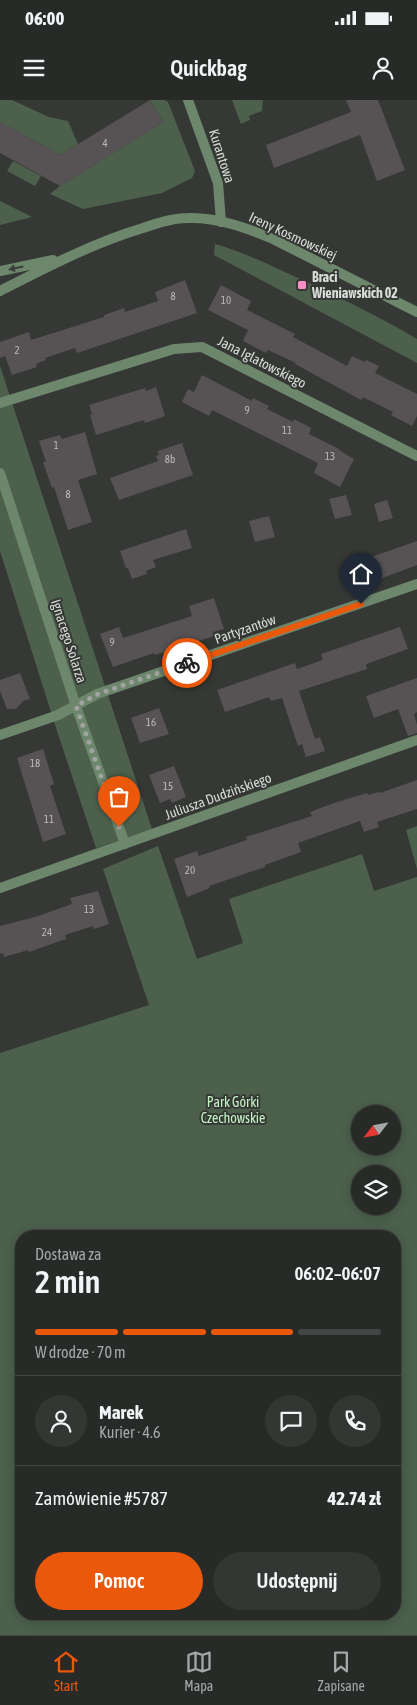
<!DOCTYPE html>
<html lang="pl">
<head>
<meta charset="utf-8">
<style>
  :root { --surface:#282a28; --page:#343634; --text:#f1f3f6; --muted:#a5a7a8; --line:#444645; --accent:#ea580c }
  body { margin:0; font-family:"Asap Condensed",sans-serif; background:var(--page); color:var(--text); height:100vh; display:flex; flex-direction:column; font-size:19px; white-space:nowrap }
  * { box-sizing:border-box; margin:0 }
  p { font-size:16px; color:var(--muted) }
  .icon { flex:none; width:28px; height:28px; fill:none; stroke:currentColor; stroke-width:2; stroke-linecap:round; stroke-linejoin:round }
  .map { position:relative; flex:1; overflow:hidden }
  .side { position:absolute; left:15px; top:1130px; width:386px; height:390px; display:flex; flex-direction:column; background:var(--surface); border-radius:20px; box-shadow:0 2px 12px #0003,0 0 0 1px var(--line) }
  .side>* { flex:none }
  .needle { width:32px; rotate:238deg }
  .tools { position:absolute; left:351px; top:1005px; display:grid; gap:10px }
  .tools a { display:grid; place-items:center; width:50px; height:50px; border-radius:50%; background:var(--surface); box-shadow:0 2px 12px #0003,0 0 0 1px var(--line); font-size:25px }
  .pin { position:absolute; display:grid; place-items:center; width:42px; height:42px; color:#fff; margin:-51px -21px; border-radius:50% 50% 50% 0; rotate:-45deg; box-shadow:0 0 5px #0007 }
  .pin .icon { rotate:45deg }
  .courier { position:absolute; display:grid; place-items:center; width:50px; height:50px; margin:-25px; border:4px solid #ea580c; border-radius:50%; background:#fff; color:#222; box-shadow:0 1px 6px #0007 }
  .overview em { font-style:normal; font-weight:600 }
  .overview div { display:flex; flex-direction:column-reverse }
  .overview { display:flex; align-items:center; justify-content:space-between; height:85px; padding:0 20px }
  h1 { font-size:32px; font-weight:600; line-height:38px }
  .bar { display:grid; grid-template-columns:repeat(4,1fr); gap:8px 5px; align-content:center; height:60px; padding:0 20px }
  .bar i { height:6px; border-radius:4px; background:var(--line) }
  .bar .current { background:var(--accent) }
  .bar p { grid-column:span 4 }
  .line { display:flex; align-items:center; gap:12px; padding:0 20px; border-top:1px solid var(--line) }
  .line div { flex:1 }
  .round { display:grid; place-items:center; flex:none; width:52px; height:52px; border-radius:26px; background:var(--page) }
  .action { display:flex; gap:10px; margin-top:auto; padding:10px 20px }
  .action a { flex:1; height:58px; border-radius:30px; background:var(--accent); color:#fff; font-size:20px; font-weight:600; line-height:58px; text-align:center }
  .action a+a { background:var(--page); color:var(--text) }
  .status { display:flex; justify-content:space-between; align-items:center; height:35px; padding:0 25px; background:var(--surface); direction:ltr }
  .status svg { height:14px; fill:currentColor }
  header { display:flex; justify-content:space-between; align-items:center; height:65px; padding:0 20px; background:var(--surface); font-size:22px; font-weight:600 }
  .tabs { display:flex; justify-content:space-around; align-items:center; height:70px; border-top:1px solid var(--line); background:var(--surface); font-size:14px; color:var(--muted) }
  .tabs a { display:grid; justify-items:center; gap:2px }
  .tabs .current { color:var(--accent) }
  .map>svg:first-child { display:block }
  .green { fill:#4c604c; fill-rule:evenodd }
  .building { fill:#575355 }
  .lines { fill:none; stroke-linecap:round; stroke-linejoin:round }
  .minor { stroke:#6d876d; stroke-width:10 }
  .tertiary { stroke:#6d876d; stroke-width:10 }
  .oneway { fill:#3b403b }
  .done { stroke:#a0a3a0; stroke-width:5; stroke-dasharray:0 9 }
  .route { stroke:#ea580c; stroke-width:6 }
  .poi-dot { fill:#fa8fc8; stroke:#353835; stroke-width:2 }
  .labels { text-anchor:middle; stroke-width:4; stroke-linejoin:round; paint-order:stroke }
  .number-label { font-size:11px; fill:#b9bab9 }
  .street-label { font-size:14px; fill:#dadcda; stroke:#353835 }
  .poi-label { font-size:14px; font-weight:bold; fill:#dadcda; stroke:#353835; text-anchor:start }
  .park-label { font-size:14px; fill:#c3f2c3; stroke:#353835 }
</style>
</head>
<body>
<div class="status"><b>06:00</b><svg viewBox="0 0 49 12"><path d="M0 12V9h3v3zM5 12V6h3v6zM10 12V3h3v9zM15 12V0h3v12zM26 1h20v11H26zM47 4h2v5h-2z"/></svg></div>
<header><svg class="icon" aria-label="menu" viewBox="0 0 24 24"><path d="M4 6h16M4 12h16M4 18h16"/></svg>Quickbag<svg class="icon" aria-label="person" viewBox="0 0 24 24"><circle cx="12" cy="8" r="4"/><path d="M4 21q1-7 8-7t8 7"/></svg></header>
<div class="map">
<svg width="417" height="1535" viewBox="0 0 417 1535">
  <rect width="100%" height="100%" fill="#353835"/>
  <path class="green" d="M 0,0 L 12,0 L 49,17 L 68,21 L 78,44 L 60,55 L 0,22 Z
    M 150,0 L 165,0 L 168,2 L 195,71 L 192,78 L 162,93 L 83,109 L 50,94 L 60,86 L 163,22 Z
    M 232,0 L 263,0 L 262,11 L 249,16 L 250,20 L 241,24 Z
    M 13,61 L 41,76 L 35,86 L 7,71 Z
    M 0,101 L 32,117 L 0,125 Z
    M 215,144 C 240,151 263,162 287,173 C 331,193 375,214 417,239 L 417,263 L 214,155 Z
    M 0,266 L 152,729 L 96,748 L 57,631 L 0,451 Z
    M 417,726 L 417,769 L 406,730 Z
    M 158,746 L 197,859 L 243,843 L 229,799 L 362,754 L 374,791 L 417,777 L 417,1535 L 0,1535 L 0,953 L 149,905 L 103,769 ZM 360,1014 L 392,1014 L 392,1046 L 360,1046 ZM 360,1074 L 392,1074 L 392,1106 L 360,1106 ZM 21,1136 L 395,1136 L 395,1514 L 21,1514 Z"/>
  <path class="building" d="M 150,0 L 163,22 L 60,86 L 0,53 L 0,22 L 60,55 Z
    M 346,0 L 378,0 L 405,70 L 377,81 L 360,35 L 274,68 L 266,45 L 351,12 Z
    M 185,180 L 197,213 L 77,253 L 75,248 L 45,258 L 46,260 L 36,264 L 37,267 L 12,275 L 5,256 L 0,258 L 0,242 L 29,232 L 31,240 L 104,217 L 104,215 L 124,208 L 125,212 L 158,201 L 155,192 Z
    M 221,185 L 251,201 L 247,210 L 295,234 L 293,237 L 347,266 L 352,256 L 365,262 L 366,260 L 379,266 L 375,273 L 417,294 L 417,316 L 412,326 L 391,315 L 393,312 L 363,297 L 361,300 L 295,264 L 296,263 L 268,250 L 266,253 L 243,241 L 248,230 L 208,210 Z
    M 202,275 L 252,301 L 253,298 L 269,306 L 267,309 L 293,322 L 294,319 L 311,328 L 309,334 L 339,349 L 339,350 L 354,359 L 340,387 L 314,373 L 318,363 L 212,310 L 209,316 L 182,302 L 188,289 L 194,292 Z
    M 156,287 L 165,316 L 145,323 L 144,320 L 96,335 L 90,315 L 92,314 L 89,305 L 145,288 L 146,291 Z
    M 85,332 L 97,374 L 78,380 L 92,422 L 68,430 L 54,387 L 52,388 L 43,362 L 46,362 L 39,341 L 60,335 L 62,339 Z
    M 182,343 L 193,375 L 119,400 L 110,378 L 158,361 L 156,356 L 159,355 L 158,351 Z
    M 346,395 L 352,415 L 335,419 L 329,399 Z
    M 387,400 L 393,418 L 379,422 L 374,404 Z
    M 269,416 L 275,437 L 255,442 L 249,421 Z
    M 186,429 L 192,448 L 153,460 L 156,467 L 146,471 L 147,474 L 132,479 L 128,468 L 126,468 L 120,451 Z
    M 417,441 L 417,465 L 364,485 L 357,462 Z
    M 214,498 L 224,529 L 213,532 L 214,536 L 155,555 L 154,553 L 113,567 L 100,534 L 119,527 L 123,538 L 192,516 L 189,506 Z
    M 400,527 L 408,549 L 366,564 L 367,569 L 299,591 L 315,639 L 320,637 L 325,651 L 306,657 L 302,644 L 298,646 L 282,598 L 271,601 L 269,597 L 225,612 L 217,590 L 295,563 L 297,569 L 323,560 L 321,554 Z
    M 20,573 L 30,599 L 23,601 L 16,609 L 7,609 L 0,591 L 0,580 Z
    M 417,578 L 417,612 L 414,614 L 417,625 L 417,633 L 408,636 L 398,609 L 374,618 L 366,596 Z
    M 159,608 L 169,634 L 140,643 L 131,618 Z
    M 43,649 L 54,684 L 50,686 L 66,734 L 43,742 L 17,658 Z
    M 174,666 L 186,697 L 172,703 L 170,699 L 160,703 L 149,675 Z
    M 417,680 L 417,709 L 377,722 L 379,727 L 364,732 L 360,721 L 298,743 L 301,752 L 265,765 L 265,767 L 209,786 L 210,788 L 187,797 L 174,759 L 197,751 L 199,756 L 247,740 L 246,737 L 312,716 L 310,712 L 334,703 L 367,693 L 368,695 L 379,692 L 380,693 Z
    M 98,791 L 109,824 L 94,829 L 93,826 L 65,835 L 66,839 L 29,852 L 28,850 L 4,857 L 3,853 L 0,854 L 0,826 L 35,817 L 72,804 L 70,798 Z"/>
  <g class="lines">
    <path class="minor" d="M 188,0 L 218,83 L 221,122
      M 0,303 L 174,249 L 202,247 L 417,356
      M 0,373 L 76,606 L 125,744
      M 0,635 L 58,615 L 97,594 L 417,484
      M 0,788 L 417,640"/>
    <path class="tertiary" d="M 0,171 L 53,160
      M 0,191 C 47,167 93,143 143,128 C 157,123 173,118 188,118 C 217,117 247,128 273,139 L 417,212"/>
  </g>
  <defs><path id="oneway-solid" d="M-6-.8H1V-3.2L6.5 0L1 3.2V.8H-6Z" transform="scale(1.25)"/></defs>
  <use class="oneway" href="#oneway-solid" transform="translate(16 168) rotate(168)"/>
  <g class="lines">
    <path class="done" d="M 119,727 L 76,606 L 98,594 L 187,563"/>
    <path class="route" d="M 187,563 L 361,504"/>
  </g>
  <rect class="poi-dot" x="297" y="180" width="10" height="10" rx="2.5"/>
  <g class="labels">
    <g class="number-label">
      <text x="105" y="47">4</text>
      <text x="173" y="200">8</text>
      <text x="226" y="204">10</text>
      <text x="17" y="254">2</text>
      <text x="247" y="314">9</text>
      <text x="287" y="334">11</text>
      <text x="56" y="349">1</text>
      <text x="330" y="360">13</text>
      <text x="170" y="363">8b</text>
      <text x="68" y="398">8</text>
      <text x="112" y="546">9</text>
      <text x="151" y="626">16</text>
      <text x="35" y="667">18</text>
      <text x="168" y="690">15</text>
      <text x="49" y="723">11</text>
      <text x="190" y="774">20</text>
      <text x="89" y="813">13</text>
      <text x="47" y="836">24</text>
    </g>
    <g class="street-label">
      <text transform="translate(222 56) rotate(72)" y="5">Kurantowa</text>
      <text transform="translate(293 136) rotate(25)" y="5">Ireny Kosmowskiej</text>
      <text transform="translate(262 262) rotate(27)" y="5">Jana Iglatowskiego</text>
      <text transform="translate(245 529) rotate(-19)" y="5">Partyzantów</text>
      <text transform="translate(69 541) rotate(72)" y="5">Ignacego Solarza</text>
      <text transform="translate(218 696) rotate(-20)" y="5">Juliusza Dudzińskiego</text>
    </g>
    <g class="poi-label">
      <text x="312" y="182">Braci<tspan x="312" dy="16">Wieniawskich 02</tspan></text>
    </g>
    <g class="park-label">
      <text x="233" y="1007">Park Górki<tspan x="233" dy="16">Czechowskie</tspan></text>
    </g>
  </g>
</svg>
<div class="tools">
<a><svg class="needle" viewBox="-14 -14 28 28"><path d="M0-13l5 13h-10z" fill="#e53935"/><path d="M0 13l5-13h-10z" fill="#a5a7a8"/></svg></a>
<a><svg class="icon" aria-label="layers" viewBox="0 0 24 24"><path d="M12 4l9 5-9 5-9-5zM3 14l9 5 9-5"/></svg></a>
</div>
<div class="pin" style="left:119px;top:727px;background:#ea580c"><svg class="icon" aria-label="bag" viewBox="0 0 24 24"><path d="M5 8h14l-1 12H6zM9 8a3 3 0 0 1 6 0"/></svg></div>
<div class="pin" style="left:361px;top:504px;background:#1f2937"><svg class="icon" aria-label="home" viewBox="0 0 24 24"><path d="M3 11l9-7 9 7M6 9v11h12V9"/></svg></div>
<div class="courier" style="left:187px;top:563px"><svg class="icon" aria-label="bike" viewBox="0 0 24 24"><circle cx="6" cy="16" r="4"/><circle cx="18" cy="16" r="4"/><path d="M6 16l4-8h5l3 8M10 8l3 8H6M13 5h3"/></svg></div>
<section class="side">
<div class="overview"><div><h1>2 min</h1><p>Dostawa za</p></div><em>06:02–06:07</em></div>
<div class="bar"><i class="current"></i><i class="current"></i><i class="current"></i><i></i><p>W drodze · 70 m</p></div>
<div class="line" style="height:90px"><a class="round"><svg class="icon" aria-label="person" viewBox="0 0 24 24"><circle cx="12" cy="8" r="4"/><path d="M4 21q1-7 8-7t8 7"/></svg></a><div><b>Marek</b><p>Kurier · 4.6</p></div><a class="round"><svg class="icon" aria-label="chat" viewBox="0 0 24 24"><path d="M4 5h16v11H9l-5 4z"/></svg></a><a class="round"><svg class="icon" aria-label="phone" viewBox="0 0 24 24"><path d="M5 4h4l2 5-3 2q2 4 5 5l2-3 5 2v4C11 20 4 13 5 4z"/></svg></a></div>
<div class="line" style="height:65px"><div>Zamówienie #5787</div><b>42.74 zł</b></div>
<div class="action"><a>Pomoc</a><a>Udostępnij</a></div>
</section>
</div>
<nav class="tabs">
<a class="current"><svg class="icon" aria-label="home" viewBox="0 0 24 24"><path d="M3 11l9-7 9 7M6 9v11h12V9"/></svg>Start</a>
<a><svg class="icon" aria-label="map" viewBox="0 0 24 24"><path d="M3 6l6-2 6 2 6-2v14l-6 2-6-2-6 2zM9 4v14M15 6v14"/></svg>Mapa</a>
<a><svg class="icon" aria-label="saved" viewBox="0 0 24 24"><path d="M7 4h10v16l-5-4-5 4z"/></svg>Zapisane</a>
</nav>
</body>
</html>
